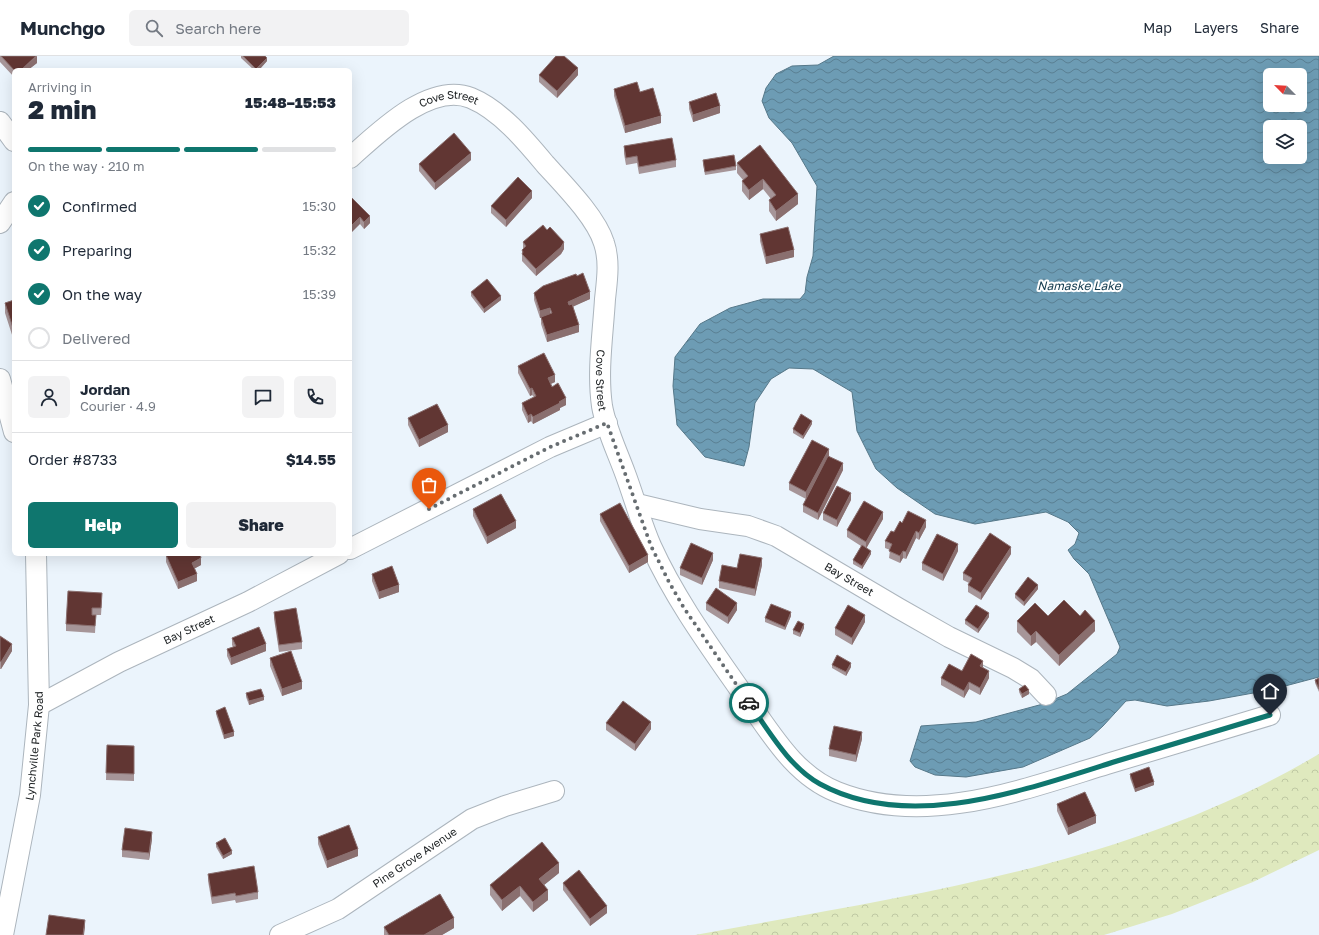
<!DOCTYPE html>
<html lang="en">
<head>
<meta charset="utf-8">
<style>
  :root { --surface:#fff; --page:#f2f2f3; --text:#1f2937; --muted:#747a83; --line:#e0e1e3; --accent:#0f766e }
  body { margin:0; font-family:"Golos Text",sans-serif; background:var(--page); color:var(--text); height:100vh; display:flex; flex-direction:column; font-size:15px; white-space:nowrap }
  * { box-sizing:border-box; margin:0 }
  p { font-size:13px; color:var(--muted) }
  .icon { flex:none; width:22px; height:22px; fill:none; stroke:currentColor; stroke-width:2; stroke-linecap:round; stroke-linejoin:round }
  .map { position:relative; flex:1; overflow:hidden }
  .details { position:absolute; left:12px; top:12px; width:340px; height:488px; display:flex; flex-direction:column; background:var(--surface); border-radius:6px; box-shadow:0 4px 16px #0002 }
  .details>* { flex:none }
  .needle { width:26px; rotate:294deg }
  .tools { position:absolute; left:1263px; top:12px; display:grid; gap:8px }
  .tools a { display:grid; place-items:center; width:44px; height:44px; border-radius:6px; background:var(--surface); box-shadow:0 4px 16px #0002; font-size:20px }
  .pin { position:absolute; display:grid; place-items:center; width:34px; height:34px; color:#fff; margin:-41px -17px; border-radius:50% 50% 50% 0; rotate:-45deg; box-shadow:0 0 4px #0007 }
  .pin .icon { rotate:45deg }
  .courier { position:absolute; display:grid; place-items:center; width:40px; height:40px; margin:-20px; border:3px solid #0f766e; border-radius:50%; background:#fff; color:#222; box-shadow:0 1px 5px #0007 }
  .head em { font-style:normal; font-weight:800 }
  .head div { display:flex; flex-direction:column-reverse }
  .head { display:flex; align-items:center; justify-content:space-between; height:68px; padding:0 16px }
  h1 { font-size:26px; font-weight:800; line-height:30px }
  .bar { display:grid; grid-template-columns:repeat(4,1fr); gap:6px 4px; align-content:center; height:48px; padding:0 16px }
  .bar i { height:5px; border-radius:3px; background:var(--line) }
  .bar .current { background:var(--accent) }
  .bar p { grid-column:span 4 }
  .line { display:flex; align-items:center; gap:10px; padding:0 16px; border-top:1px solid var(--line) }
  .line div { flex:1 }
  .round { display:grid; place-items:center; flex:none; width:42px; height:42px; border-radius:6px; background:var(--page) }
  ol { padding:0 16px; list-style:none }
  li { display:flex; align-items:center; gap:12px; height:44px }
  li p { margin-inline-start:auto }
  li .icon { padding:4px; border-radius:50%; background:var(--accent); color:#fff; stroke-width:4 }
  li:last-child { color:var(--muted) }
  li i { width:22px; height:22px; border:2px solid var(--line); border-radius:50% }
  .button { display:flex; gap:8px; margin-top:auto; padding:8px 16px }
  .button a { flex:1; height:46px; border-radius:6px; background:var(--accent); color:#fff; font-size:16px; font-weight:800; line-height:46px; text-align:center }
  .button a+a { background:var(--page); color:var(--text) }
  header { display:flex; align-items:center; gap:24px; box-sizing:border-box; height:56px; padding:0 20px; background:var(--surface); border-bottom:1px solid var(--line) }
  header strong { font-size:19px }
  nav { display:flex; gap:22px; margin-inline-start:auto; font-size:14px }
  .search { width:280px; height:36px; background:var(--page); display:flex; align-items:center; gap:10px; box-sizing:border-box; padding:0 14px; border-radius:6px; color:var(--muted); font-size:15px }
  .map>svg:first-child { display:block }
  .park { fill:url(#park-crowns) }
  .water { fill:url(#water-waves); stroke:#567889; fill-rule:evenodd }
  .lines { fill:none; stroke-linecap:round; stroke-linejoin:round }
  .minor-casing { stroke:#acb5bd; stroke-width:22 }
  .minor { stroke:#fff; stroke-width:20 }
  .wall { fill:#a69598 }
  .shaded-wall { fill:#8a6f6f }
  .building { fill:#613633; stroke:#8a6f6f }
  .done { stroke:#676d71; stroke-width:4; stroke-dasharray:0 7.2 }
  .route { stroke:#0f766e; stroke-width:5 }
  .labels { text-anchor:middle; stroke-width:4; stroke-linejoin:round; paint-order:stroke }
  .street-label { font-size:11px; fill:#202426; stroke:#fff }
  .water-label { font-size:12px; font-style:italic; fill:#143c4f; stroke:#fff }
</style>
</head>
<body>
<header>
<strong>Munchgo</strong>
<div class="search"><svg class="icon" aria-label="search" viewBox="0 0 24 24"><circle cx="10" cy="10" r="6"/><path d="M15 15l6 6"/></svg>Search here</div>
<nav><a>Map</a><a>Layers</a><a>Share</a></nav>
</header>
<div class="map">
<svg width="1319" height="879" viewBox="0 0 1319 879">
  <defs>
    <pattern id="park-crowns" width="20" height="18" patternUnits="userSpaceOnUse"><rect width="20" height="18" fill="#dfe9be"/><path d="M2 6a3 3 0 1 1 6 0M12 15a3 3 0 1 1 6 0" fill="none" stroke="#bfc8a3"/></pattern>
    <pattern id="water-waves" width="16" height="10" patternUnits="userSpaceOnUse"><rect width="16" height="10" fill="#6d9cb4"/><path d="M0 5q4-4 8 0t8 0" fill="none" stroke="#597f92"/></pattern>
  </defs>
  <rect width="100%" height="100%" fill="#ebf4fc"/>
  <path class="park" d="M 1319,698 L 1319,794 L 1253,826 L 1172,858 L 1104,879 L 695,879 C 908,839 1129,811 1319,698 Z"/>
  <path class="water" d="M 834,0 L 1319,0 L 1319,621 L 1270,634 L 1209,645 L 1167,650 L 1135,644 L 1126,645 L 1103,670 L 1090,682 L 1023,711 L 966,721 L 935,719 L 915,711 L 910,705 L 921,670 L 976,666 L 1043,648 L 1067,638 L 1117,598 L 1120,591 L 1089,518 L 1074,503 L 1068,494 L 1075,488 L 1079,477 L 1068,466 L 1046,456 L 975,468 L 935,458 L 897,432 L 876,413 L 857,375 L 852,336 L 813,313 L 789,312 L 771,323 L 755,347 L 749,391 L 744,410 L 705,401 L 677,369 L 673,330 L 675,301 L 700,268 L 730,252 L 763,243 L 800,243 L 805,237 L 807,221 L 813,200 L 817,130 L 792,87 L 769,62 L 762,45 L 766,32 L 776,18 L 792,10 L 818,9 ZM 1270,19 L 1300,19 L 1300,49 L 1270,49 ZM 1270,71 L 1300,71 L 1300,101 L 1270,101 Z"/>
  <g class="lines">
    <defs>
      <g id="minor">
        <path d="M 0,66 L 14,85"/>
        <path id="s1" d="M 350,102 C 378,77 430,25 471,42 C 500,54 525,84 545,108 C 564,129 596,161 604,187 C 610,205 607,225 605,243 C 603,278 597,315 602,350 C 606,373 617,395 625,417 C 634,441 641,467 651,490 C 676,545 711,592 745,641 C 771,677 794,719 837,736 C 925,771 1022,734 1107,708 C 1162,692 1216,675 1270,659"/>
        <path d="M 0,167 L 14,146"/>
        <path d="M 0,323 L 14,376"/>
        <path id="s2" d="M 637,448 L 700,463 L 748,470 L 776,480 L 898,552 L 949,581 L 1013,612 L 1031,623 L 1046,639"/>
        <path d="M 350,493 L 550,391 L 607,367"/>
        <path id="s3" d="M 39,649 L 119,606 L 248,546 L 339,498"/>
        <path id="s4" d="M 3,879 L 30,739 L 39,649 L 36,498"/>
        <path id="s5" d="M 280,879 L 338,853 L 472,763 L 505,750 L 554,735"/>
      </g>
    </defs>
    <use href="#minor" class="minor-casing"/>
    <use href="#minor" class="minor"/>
  </g>
  <path class="wall" d="M 0,0 L 37,0 L 37,7 L 28,14 L 14,14 L 14,21 L 0,6 Z
    M 241,0 L 265,0 L 267,5 L 259,14 L 254,14 L 241,2 Z
    M 539,19 L 578,19 L 557,42 L 539,26 Z
    M 614,33 L 661,67 L 625,77 L 614,40 Z
    M 689,46 L 720,57 L 693,66 L 689,53 Z
    M 760,89 L 798,148 L 776,165 L 769,155 L 769,144 L 771,143 L 763,133 L 749,144 L 742,135 L 742,125 L 743,124 L 737,117 L 737,107 Z
    M 624,90 L 676,104 L 676,111 L 639,118 L 637,107 L 626,109 L 624,98 Z
    M 471,104 L 435,134 L 419,115 L 419,108 Z
    M 703,104 L 736,110 L 736,114 L 705,119 L 703,108 Z
    M 532,142 L 506,171 L 491,157 L 491,150 Z
    M 350,145 L 370,167 L 364,173 L 360,168 Z
    M 760,178 L 794,201 L 766,208 L 760,185 Z
    M 523,186 L 564,193 L 561,198 L 536,220 L 522,205 L 522,194 L 523,193 Z
    M 471,236 L 501,244 L 484,257 L 471,240 Z
    M 534,237 L 590,243 L 573,250 L 579,276 L 547,286 L 541,268 L 541,262 L 540,262 L 534,244 Z
    M 14,244 L 14,285 L 5,257 L 5,247 Z
    M 518,310 L 555,326 L 551,328 L 566,349 L 560,352 L 560,354 L 533,368 L 531,365 L 528,367 L 522,354 L 522,347 L 534,341 L 532,339 L 530,340 L 518,317 Z
    M 408,362 L 448,376 L 419,391 L 408,369 Z
    M 812,368 L 803,383 L 793,377 L 793,373 Z
    M 829,400 L 843,414 L 818,464 L 803,456 L 803,449 L 806,443 L 789,434 L 789,427 Z
    M 851,444 L 837,471 L 823,464 L 823,457 Z
    M 473,453 L 516,472 L 487,488 L 473,460 Z
    M 600,458 L 648,506 L 629,517 L 600,465 Z
    M 883,463 L 866,492 L 871,498 L 862,513 L 853,508 L 853,504 L 861,490 L 847,481 L 847,474 Z
    M 902,467 L 926,471 L 919,484 L 916,482 L 906,503 L 903,502 L 900,507 L 889,502 L 890,494 L 885,492 L 885,485 L 894,476 Z
    M 958,495 L 943,525 L 922,514 L 922,507 Z
    M 1011,498 L 981,544 L 968,536 L 968,529 L 969,527 L 963,524 L 963,517 Z
    M 166,499 L 201,509 L 195,512 L 197,525 L 178,533 L 166,506 Z
    M 713,504 L 702,529 L 680,519 L 680,512 Z
    M 762,509 L 755,540 L 719,532 L 719,525 L 737,512 Z
    M 372,518 L 399,536 L 379,543 L 372,525 Z
    M 1038,533 L 1024,550 L 1015,542 L 1015,538 Z
    M 102,544 L 101,559 L 96,559 L 95,577 L 66,575 L 66,568 Z
    M 706,547 L 737,554 L 728,568 L 706,554 Z
    M 274,556 L 302,586 L 302,593 L 279,596 L 274,563 Z
    M 791,560 L 785,574 L 765,566 L 765,562 Z
    M 1048,560 L 1080,560 L 1095,575 L 1059,610 L 1036,586 L 1031,590 L 1017,576 L 1017,565 Z
    M 989,561 L 978,577 L 965,568 L 965,564 Z
    M 865,566 L 852,589 L 835,579 L 835,572 Z
    M 804,572 L 800,581 L 793,578 L 793,574 Z
    M 0,580 L 12,595 L 1,613 L 0,613 Z
    M 232,582 L 266,595 L 231,609 L 227,600 L 227,593 L 233,591 L 232,589 Z
    M 270,602 L 302,633 L 282,640 L 270,610 Z
    M 832,609 L 851,611 L 846,620 L 832,612 Z
    M 983,611 L 989,622 L 980,639 L 969,633 L 964,642 L 941,629 L 941,622 L 962,615 Z
    M 1319,622 L 1319,636 L 1315,627 L 1315,624 Z
    M 1019,633 L 1029,638 L 1022,642 L 1019,636 Z
    M 246,637 L 264,644 L 249,649 L 246,641 Z
    M 216,655 L 234,680 L 224,683 L 216,658 Z
    M 606,667 L 651,673 L 635,695 L 606,674 Z
    M 862,683 L 856,706 L 829,700 L 829,693 Z
    M 107,689 L 134,690 L 134,725 L 106,724 Z
    M 1130,718 L 1154,729 L 1135,736 L 1130,722 Z
    M 1057,748 L 1096,767 L 1068,779 L 1057,755 Z
    M 318,781 L 358,800 L 327,812 L 318,788 Z
    M 152,783 L 149,804 L 122,801 L 122,794 Z
    M 216,787 L 232,798 L 223,803 L 216,791 Z
    M 559,817 L 544,829 L 548,844 L 533,856 L 520,840 L 502,855 L 490,839 L 490,829 Z
    M 208,818 L 258,836 L 258,843 L 236,847 L 235,844 L 212,848 L 208,825 Z
    M 563,827 L 607,857 L 590,870 L 563,834 Z
    M 384,871 L 454,872 L 442,879 L 384,879 Z"/>
  <path class="shaded-wall" d="M 37,0 L 37,7 L 28,14 L 21,14 Z
    M 267,2 L 267,5 L 259,14 L 256,14 L 256,13 Z
    M 578,12 L 578,19 L 557,42 L 557,35 Z
    M 720,50 L 720,57 L 693,66 L 693,59 Z
    M 661,60 L 661,67 L 625,77 L 625,70 Z
    M 471,97 L 471,104 L 435,134 L 435,127 Z
    M 763,123 L 763,133 L 749,144 L 749,134 Z
    M 532,135 L 532,142 L 506,171 L 506,164 Z
    M 798,138 L 798,148 L 776,165 L 776,155 Z
    M 370,160 L 370,167 L 364,173 L 364,166 Z
    M 360,161 L 360,168 L 350,178 L 350,171 Z
    M 564,186 L 564,193 L 561,198 L 536,220 L 536,213 Z
    M 794,194 L 794,201 L 766,208 L 766,201 Z
    M 590,236 L 590,243 L 568,253 L 568,246 Z
    M 501,240 L 501,244 L 484,257 L 484,253 Z
    M 550,252 L 550,259 L 540,262 L 540,255 Z
    M 579,269 L 579,276 L 547,286 L 547,279 Z
    M 555,319 L 555,326 L 548,329 L 548,322 Z
    M 532,332 L 532,339 L 530,340 L 530,333 Z
    M 566,342 L 566,349 L 560,352 L 560,354 L 533,368 L 533,361 Z
    M 531,358 L 531,365 L 528,367 L 528,360 Z
    M 812,365 L 812,368 L 803,383 L 803,380 Z
    M 448,369 L 448,376 L 419,391 L 419,384 Z
    M 829,393 L 829,400 L 806,443 L 806,436 Z
    M 843,407 L 843,414 L 818,464 L 818,457 Z
    M 851,437 L 851,444 L 837,471 L 837,464 Z
    M 883,456 L 883,463 L 866,493 L 866,486 Z
    M 926,464 L 926,471 L 919,484 L 919,477 Z
    M 516,465 L 516,472 L 487,488 L 487,481 Z
    M 916,475 L 916,482 L 906,503 L 906,496 Z
    M 958,488 L 958,495 L 943,525 L 943,518 Z
    M 1011,491 L 1011,498 L 981,544 L 981,537 Z
    M 871,495 L 871,498 L 862,513 L 862,510 Z
    M 903,495 L 903,502 L 900,507 L 900,500 Z
    M 713,497 L 713,504 L 702,529 L 702,522 Z
    M 648,499 L 648,506 L 629,517 L 629,510 Z
    M 201,502 L 201,509 L 192,514 L 192,507 Z
    M 762,502 L 762,509 L 755,540 L 755,533 Z
    M 197,518 L 197,525 L 178,533 L 178,526 Z
    M 399,529 L 399,536 L 379,543 L 379,536 Z
    M 1038,529 L 1038,533 L 1024,550 L 1024,546 Z
    M 737,547 L 737,554 L 728,568 L 728,561 Z
    M 791,556 L 791,560 L 785,574 L 785,571 Z
    M 989,557 L 989,561 L 978,577 L 978,573 Z
    M 865,559 L 865,566 L 852,589 L 852,582 Z
    M 1095,565 L 1095,575 L 1059,610 L 1059,599 Z
    M 804,568 L 804,572 L 800,581 L 800,577 Z
    M 1036,575 L 1036,586 L 1031,590 L 1031,580 Z
    M 12,588 L 12,595 L 1,613 L 1,606 Z
    M 266,588 L 266,595 L 231,609 L 231,602 Z
    M 983,605 L 983,612 L 980,610 Z
    M 851,607 L 851,611 L 846,620 L 846,616 Z
    M 989,615 L 989,622 L 980,639 L 980,632 Z
    M 302,626 L 302,633 L 282,640 L 282,633 Z
    M 969,626 L 969,633 L 964,642 L 964,635 Z
    M 1029,634 L 1029,638 L 1022,642 L 1022,638 Z
    M 264,641 L 264,644 L 249,649 L 249,645 Z
    M 651,666 L 651,673 L 635,695 L 635,688 Z
    M 234,676 L 234,680 L 224,683 L 224,679 Z
    M 862,676 L 862,683 L 856,706 L 856,699 Z
    M 1154,726 L 1154,729 L 1135,736 L 1135,733 Z
    M 1096,760 L 1096,767 L 1068,779 L 1068,772 Z
    M 152,776 L 152,783 L 149,804 L 149,797 Z
    M 358,793 L 358,800 L 327,812 L 327,805 Z
    M 232,795 L 232,798 L 223,803 L 223,800 Z
    M 559,807 L 559,817 L 539,833 L 539,823 Z
    M 520,830 L 520,840 L 502,855 L 502,844 Z
    M 548,834 L 548,844 L 533,856 L 533,846 Z
    M 607,850 L 607,857 L 590,870 L 590,863 Z
    M 454,862 L 454,872 L 442,879 L 424,879 Z
    M 85,864 L 85,871 L 84,879 L 83,879 Z"/>
  <path class="building" d="M 1,0 L 36,0 L 21,14 L 14,14 Z
    M 243,0 L 265,0 L 267,2 L 256,13 Z
    M 556,0 L 564,0 L 578,12 L 557,35 L 539,19 Z
    M 637,26 L 640,36 L 653,32 L 661,60 L 625,70 L 614,33 Z
    M 716,37 L 720,50 L 693,59 L 689,46 Z
    M 454,77 L 471,97 L 435,127 L 419,108 Z
    M 672,82 L 676,104 L 639,111 L 637,100 L 626,102 L 624,90 Z
    M 760,89 L 798,138 L 776,155 L 769,144 L 776,139 L 763,123 L 749,134 L 742,125 L 748,120 L 737,107 Z
    M 734,99 L 736,110 L 705,116 L 703,104 Z
    M 518,121 L 532,135 L 506,164 L 491,150 Z
    M 352,142 L 370,160 L 364,166 L 360,161 L 350,171 L 350,145 Z
    M 543,169 L 547,174 L 550,171 L 564,186 L 561,191 L 536,213 L 522,198 L 523,196 L 522,194 L 526,190 L 523,186 Z
    M 788,171 L 794,194 L 766,201 L 760,178 Z
    M 583,217 L 590,236 L 568,246 L 569,249 L 572,248 L 579,269 L 547,279 L 541,261 L 552,257 L 550,252 L 540,255 L 534,237 L 543,230 L 576,218 L 577,220 Z
    M 487,223 L 501,240 L 484,253 L 471,236 Z
    M 14,244 L 14,275 L 5,247 Z
    M 544,297 L 555,319 L 548,322 L 552,331 L 558,327 L 566,342 L 559,346 L 560,347 L 533,361 L 531,358 L 528,360 L 522,347 L 536,340 L 532,332 L 530,333 L 518,310 Z
    M 437,348 L 448,369 L 419,384 L 408,362 Z
    M 801,358 L 812,365 L 803,380 L 793,373 Z
    M 812,384 L 829,393 L 806,436 L 789,427 Z
    M 828,400 L 843,407 L 818,457 L 803,449 Z
    M 837,430 L 851,437 L 837,464 L 823,457 Z
    M 501,438 L 516,465 L 487,481 L 473,453 Z
    M 864,445 L 883,456 L 866,486 L 847,474 Z
    M 620,447 L 648,499 L 629,510 L 600,458 Z
    M 908,455 L 926,464 L 919,477 L 916,475 L 906,496 L 903,495 L 900,500 L 889,495 L 892,488 L 885,485 L 891,475 L 894,476 L 900,465 L 902,467 Z
    M 990,477 L 1011,491 L 981,537 L 968,529 L 972,522 L 963,517 Z
    M 937,478 L 958,488 L 943,518 L 922,507 Z
    M 691,487 L 713,497 L 702,522 L 680,512 Z
    M 862,489 L 871,495 L 862,510 L 853,504 Z
    M 168,498 L 200,498 L 201,502 L 192,507 L 197,518 L 178,526 L 166,499 Z
    M 740,498 L 762,502 L 755,533 L 719,525 L 722,509 L 737,512 Z
    M 392,510 L 399,529 L 379,536 L 372,518 Z
    M 1028,521 L 1038,529 L 1024,546 L 1015,538 Z
    M 716,532 L 737,547 L 728,561 L 706,547 Z
    M 68,535 L 102,537 L 101,552 L 92,552 L 92,559 L 96,559 L 95,570 L 66,568 Z
    M 1064,544 L 1080,560 L 1085,554 L 1095,565 L 1059,599 L 1036,575 L 1031,580 L 1017,565 L 1035,547 L 1048,560 Z
    M 771,548 L 791,556 L 785,571 L 765,562 Z
    M 848,549 L 865,559 L 852,582 L 835,572 Z
    M 976,549 L 989,557 L 978,573 L 965,564 Z
    M 296,552 L 302,586 L 279,589 L 274,556 Z
    M 798,565 L 804,568 L 800,577 L 793,574 Z
    M 259,571 L 266,588 L 231,602 L 227,593 L 236,590 L 232,582 Z
    M 0,580 L 12,588 L 1,606 L 0,605 Z
    M 291,595 L 302,626 L 282,633 L 270,602 Z
    M 971,598 L 983,605 L 980,610 L 989,615 L 980,632 L 969,626 L 964,635 L 941,622 L 949,608 L 962,615 Z
    M 837,599 L 851,607 L 846,616 L 832,609 Z
    M 1319,622 L 1319,633 L 1315,624 Z
    M 1025,629 L 1029,634 L 1022,638 L 1019,633 Z
    M 261,633 L 264,641 L 249,645 L 246,637 Z
    M 623,645 L 651,666 L 635,688 L 606,667 Z
    M 225,651 L 234,676 L 224,679 L 216,655 Z
    M 834,670 L 862,676 L 856,699 L 829,693 Z
    M 107,689 L 134,690 L 134,718 L 106,717 Z
    M 1149,711 L 1154,726 L 1135,733 L 1130,718 Z
    M 1085,736 L 1096,760 L 1068,772 L 1057,748 Z
    M 349,769 L 358,793 L 327,805 L 318,781 Z
    M 125,772 L 152,776 L 149,797 L 122,794 Z
    M 225,782 L 232,795 L 223,800 L 216,787 Z
    M 542,786 L 559,807 L 539,823 L 548,834 L 533,846 L 520,830 L 502,844 L 490,829 Z
    M 254,810 L 258,836 L 236,840 L 235,837 L 212,841 L 208,818 Z
    M 579,814 L 607,850 L 590,863 L 563,827 Z
    M 440,838 L 454,862 L 424,879 L 389,879 L 384,871 Z
    M 49,859 L 85,864 L 83,879 L 46,879 Z"/>
  <g class="lines">
    <path class="done" d="M 429,453 L 550,391 L 607,367 L 651,490 L 669,526 L 684,552 L 749,647"/>
    <path class="route" d="M 749,647 C 769,675 789,711 820,728 C 910,777 1027,733 1117,705 C 1168,690 1219,674 1270,659"/>
  </g>
  <g class="labels">
    <g class="street-label">
      <text dy="4" stroke="none"><textPath href="#s1" startOffset="119">Cove Street</textPath></text>
      <text dy="4" stroke="none"><textPath href="#s1" startOffset="479">Cove Street</textPath></text>
      <text dy="4" stroke="none"><textPath href="#s2" startOffset="228">Bay Street</textPath></text>
      <text dy="4" stroke="none"><textPath href="#s3" startOffset="168">Bay Street</textPath></text>
      <text dy="4" stroke="none"><textPath href="#s4" startOffset="192">Lynchville Park Road</textPath></text>
      <text dy="4" stroke="none"><textPath href="#s5" startOffset="156">Pine Grove Avenue</textPath></text>
    </g>
    <g class="water-label">
      <text x="1079" y="234">Namaske Lake</text>
    </g>
  </g>
</svg>
<div class="tools">
<a><svg class="needle" viewBox="-14 -14 28 28"><path d="M0-13l5 13h-10z" fill="#e53935"/><path d="M0 13l5-13h-10z" fill="#747a83"/></svg></a>
<a><svg class="icon" aria-label="layers" viewBox="0 0 24 24"><path d="M12 4l9 5-9 5-9-5zM3 14l9 5 9-5"/></svg></a>
</div>
<div class="pin" style="left:429px;top:453px;background:#ea580c"><svg class="icon" aria-label="bag" viewBox="0 0 24 24"><path d="M5 8h14l-1 12H6zM9 8a3 3 0 0 1 6 0"/></svg></div>
<div class="pin" style="left:1270px;top:659px;background:#1f2937"><svg class="icon" aria-label="home" viewBox="0 0 24 24"><path d="M3 11l9-7 9 7M6 9v11h12V9"/></svg></div>
<div class="courier" style="left:749px;top:647px"><svg class="icon" aria-label="car" viewBox="0 0 24 24"><path d="M5 17H2v-5l4-1 3-4h7l3 4 3 1v5h-3M9 17h6M6 11h13"/><circle cx="7" cy="17" r="2"/><circle cx="17" cy="17" r="2"/></svg></div>
<section class="details">
<div class="head"><div><h1>2 min</h1><p>Arriving in</p></div><em>15:48–15:53</em></div>
<div class="bar"><i class="current"></i><i class="current"></i><i class="current"></i><i></i><p>On the way · 210 m</p></div>
<ol>
<li><svg class="icon" aria-label="check" viewBox="0 0 24 24"><path d="M5 12l5 5 9-10"/></svg>Confirmed<p>15:30</p></li>
<li><svg class="icon" aria-label="check" viewBox="0 0 24 24"><path d="M5 12l5 5 9-10"/></svg>Preparing<p>15:32</p></li>
<li><svg class="icon" aria-label="check" viewBox="0 0 24 24"><path d="M5 12l5 5 9-10"/></svg>On the way<p>15:39</p></li>
<li><i></i>Delivered</li>
</ol>
<div class="line" style="height:72px"><a class="round"><svg class="icon" aria-label="person" viewBox="0 0 24 24"><circle cx="12" cy="8" r="4"/><path d="M4 21q1-7 8-7t8 7"/></svg></a><div><b>Jordan</b><p>Courier · 4.9</p></div><a class="round"><svg class="icon" aria-label="chat" viewBox="0 0 24 24"><path d="M4 5h16v11H9l-5 4z"/></svg></a><a class="round"><svg class="icon" aria-label="phone" viewBox="0 0 24 24"><path d="M5 4h4l2 5-3 2q2 4 5 5l2-3 5 2v4C11 20 4 13 5 4z"/></svg></a></div>
<div class="line" style="height:52px"><div>Order #8733</div><b>$14.55</b></div>
<div class="button"><a>Help</a><a>Share</a></div>
</section>
</div>
</body>
</html>
